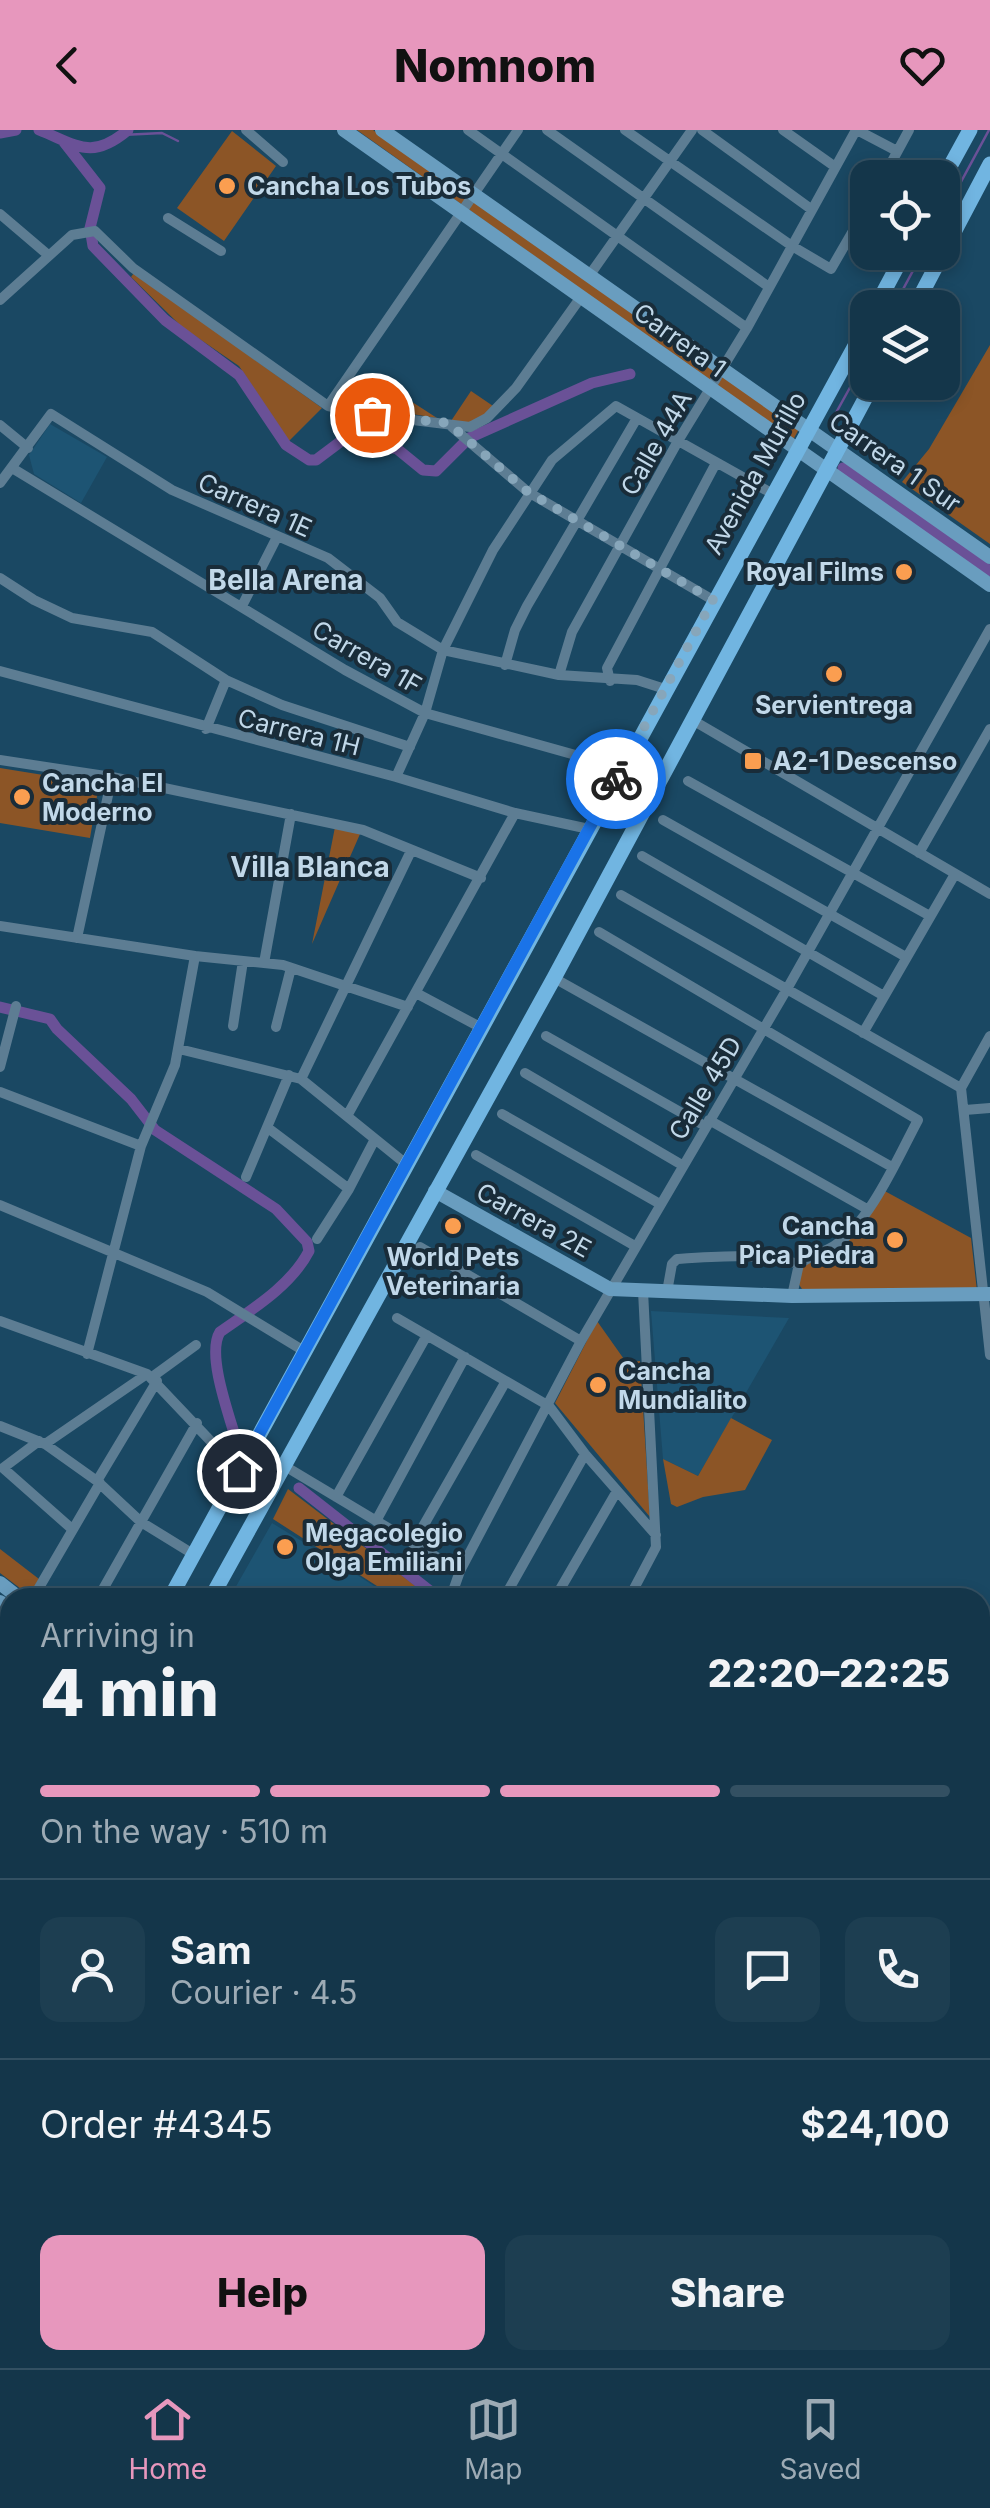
<!DOCTYPE html>
<html lang="en">
<head>
<meta charset="utf-8">
<style>
  :root { --surface:#14364a; --page:#1d3e51; --text:#f1f3f6; --muted:#9dabb5; --line:#335062; --accent:#e797bd }
  body { margin:0; font-family:Inter,sans-serif; background:var(--page); color:var(--text); height:100vh; display:flex; flex-direction:column; font-size:38px; white-space:nowrap }
  * { box-sizing:border-box; margin:0 }
  p { font-size:32px; color:var(--muted) }
  .icon { flex:none; width:55px; height:55px; fill:none; stroke:currentColor; stroke-width:2; stroke-linecap:round; stroke-linejoin:round }
  .map { position:relative; flex:1; overflow:hidden }
  .drawer { position:absolute; left:0px; top:1458px; width:990px; height:782px; display:flex; flex-direction:column; background:var(--surface); border-radius:30px 30px 0 0; box-shadow:0 5px 15px #0003,0 0 0 2px var(--line) }
  .drawer>* { flex:none }
  .fabs { position:absolute; left:850px; top:30px; display:grid; gap:20px }
  .fabs a { display:grid; place-items:center; width:110px; height:110px; border-radius:20px; background:var(--surface); box-shadow:0 5px 15px #0003,0 0 0 2px var(--line); font-size:50px }
  .pin { position:absolute; display:grid; place-items:center; width:85px; height:85px; color:#fff; margin:-42px; border:5px solid #fff; border-radius:50%; box-shadow:0 2px 10px #0007 }
  .courier { position:absolute; display:grid; place-items:center; width:100px; height:100px; margin:-50px; border:8px solid #1a73e8; border-radius:50%; background:#fff; color:#222; box-shadow:0 2px 12px #0007 }
  .overview em { font-style:normal; font-weight:800 }
  .overview div { display:flex; flex-direction:column-reverse }
  .overview { display:flex; align-items:center; justify-content:space-between; height:170px; padding:0 40px }
  h1 { font-size:65px; font-weight:800; line-height:75px }
  .bar { display:grid; grid-template-columns:repeat(4,1fr); gap:15px 10px; align-content:center; height:120px; padding:0 40px }
  .bar i { height:12px; border-radius:8px; background:var(--line) }
  .bar .on { background:var(--accent) }
  .bar p { grid-column:span 4 }
  .line { display:flex; align-items:center; gap:25px; padding:0 40px; border-top:2px solid var(--line) }
  .line div { flex:1 }
  .round { display:grid; place-items:center; flex:none; width:105px; height:105px; border-radius:20px; background:var(--page) }
  .action { display:flex; gap:20px; margin-top:auto; padding:20px 40px }
  .action a { flex:1; height:115px; border-radius:20px; background:var(--accent); color:#111; font-size:40px; font-weight:800; line-height:115px; text-align:center }
  .action a+a { background:var(--page); color:var(--text) }
  header { display:flex; justify-content:space-between; align-items:center; height:130px; padding:0 40px; background:var(--accent); color:#111; font-size:45px; font-weight:800 }
  .dock { display:flex; justify-content:space-around; align-items:center; height:140px; border-top:2px solid var(--line); background:var(--surface); font-size:28px; color:var(--muted) }
  .dock a { display:grid; justify-items:center; gap:5px }
  .dock .on { color:var(--accent) }
  .map>svg:first-child { display:block }
  .built { fill:#1d5473 }
  .green { fill:#8c5526 }
  .lines { fill:none; stroke-linecap:round; stroke-linejoin:round }
  .stream { stroke:#6a5197; stroke-width:2.5 }
  .canal { stroke:#6a5197; stroke-width:11 }
  .street { stroke:#5d7d93; stroke-width:10 }
  .secondary { stroke:#699dbf; stroke-width:14 }
  .primary { stroke:#71b5e1; stroke-width:15 }
  .done { stroke:#87a6ba; stroke-width:10; stroke-dasharray:0 18 }
  .route { stroke:#1a73e8; stroke-width:12 }
  .poi-dot { fill:#fb9e50; stroke:#192c39; stroke-width:4 }
  .labels { text-anchor:middle; stroke-width:8; stroke-linejoin:round; paint-order:stroke }
  .poi-label { font-size:25px; font-weight:bold; fill:#c1d8e9; stroke:#192c39; text-anchor:start }
  .street-label { font-size:25px; fill:#c1d8e9; stroke:#192c39 }
  .neighbourhood-label { font-size:28px; font-weight:bold; fill:#c1d8e9; stroke:#192c39 }
</style>
</head>
<body>
<header><svg class="icon" aria-label="back" viewBox="0 0 24 24"><path d="M15 5l-7 7 7 7"/></svg>Nomnom<svg class="icon" aria-label="heart" viewBox="0 0 24 24"><path d="M12 20l-8-8c-3-5 5-10 8-4 3-6 11-1 8 4z"/></svg></header>
<div class="map">
<svg width="990" height="2238" viewBox="0 0 990 2238">
  <rect width="100%" height="100%" fill="#1a4863"/>
  <path class="built" d="M 50,294 L 107,327 L 81,373 L 34,344 L 29,325 Z
    M 651,1181 L 789,1188 L 698,1346 L 663,1329 Z
    M 272,1393 L 351,1441 L 391,1467 L 230,1467 Z"/>
  <path class="green" d="M 357,0 L 373,0 L 799,299 L 793,310 Z
    M 232,1 L 276,36 L 224,111 L 177,78 Z
    M 134,143 L 322,278 L 289,311 L 239,236 L 182,197 L 131,147 Z
    M 990,215 L 990,414 L 902,352 L 929,319 Z
    M 372,246 L 437,288 L 355,275 Z
    M 471,261 L 496,278 L 470,294 L 451,291 Z
    M 0,638 L 99,654 L 90,708 L 0,693 Z
    M 335,697 L 360,704 L 312,814 Z
    M 881,1059 L 971,1108 L 977,1161 L 802,1159 L 798,1153 L 801,1137 L 812,1129 L 838,1128 Z
    M 597,1191 L 626,1232 L 640,1231 L 650,1387 L 555,1273 Z
    M 731,1288 L 772,1310 L 745,1360 L 703,1367 L 677,1377 L 671,1374 L 663,1329 L 698,1346 Z
    M 288,1359 L 430,1467 L 394,1467 L 273,1389 Z
    M 0,1419 L 39,1449 L 29,1465 L 0,1443 Z"/>
  <g class="lines">
    <path class="stream" d="M 122,5 L 162,3 L 178,11
      M 942,87 L 989,0
      M 893,178 L 923,122
      M 832,290 L 868,225"/>
    <path class="canal" d="M 39,0 C 77,15 91,31 128,0
      M 0,3 L 16,0
      M 64,12 L 100,58 L 90,98 L 93,116 L 165,190 L 239,245 L 286,315 L 309,330 L 316,330 L 348,306 L 363,319 L 396,318 L 423,340 L 436,341 L 469,308 L 592,253 L 630,244
      M 843,338 L 990,441
      M 0,877 L 50,889 L 57,899 L 131,969 L 155,1000 L 276,1079 L 307,1112 L 309,1121 C 291,1156 251,1180 220,1202 C 205,1226 233,1295 240,1323
      M 299,1358 L 439,1468
      M 980,1616 L 990,1615
      M 873,2230 L 876,2238"/>
    <path class="street" d="M 246,0 L 283,32
      M 468,0 L 747,198
      M 547,0 L 769,157
      M 625,0 L 792,116 L 831,139 L 868,75
      M 702,0 L 811,79
      M 783,0 L 834,36
      M 857,0 L 897,21
      M 883,48 L 909,0
      M 0,84 L 47,124
      M 168,88 L 221,121
      M 589,146 L 692,0
      M 0,170 L 72,105 L 95,101 L 133,138 L 328,276 L 372,285 L 470,297 L 487,288 L 516,258 L 581,167
      M 328,276 L 518,0
      M 0,295 L 28,318
      M 452,297 L 528,362 L 713,470
      M 12,338 L 345,540 L 425,583 L 622,638
      M 0,353 L 51,284 L 172,360 L 328,428 L 380,468 L 397,492 L 443,520 L 559,545 L 637,550 L 665,559
      M 0,448 L 34,470 L 72,488 L 152,502 L 226,550 L 282,575 L 410,617
      M 242,476 L 277,407
      M 505,535 L 515,500 L 527,476 L 637,288
      M 0,541 L 396,647 L 515,683 L 589,699
      M 559,545 L 572,502 L 678,311 L 747,198 L 856,0
      M 610,551 L 607,538 L 716,333
      M 694,591 L 990,764
      M 206,599 L 226,550
      M 0,630 L 112,647 L 363,700 L 481,748
      M 396,647 L 425,583 L 443,520 L 493,420 L 552,330 L 616,276 L 773,364
      M 688,651 L 930,786
      M 663,690 L 906,827
      M 919,723 L 990,599
      M 642,726 L 884,866
      M 621,765 L 961,958
      M 0,796 L 195,826 L 283,835 L 408,877
      M 599,802 L 918,990 C 898,1027 870,1093 834,1116 C 823,1123 810,1126 799,1134 L 792,1166
      M 77,808 L 112,647
      M 264,833 L 291,684
      M 554,848 L 892,1037
      M 416,863 L 480,897
      M 233,896 L 243,831
      M 276,897 L 291,838
      M 863,903 L 955,744
      M 546,906 L 705,996
      M 179,919 L 301,949 L 406,1034
      M 0,937 L 16,876
      M 525,943 L 682,1035
      M 301,949 L 411,721
      M 961,958 L 990,1225
      M 961,958 L 990,906
      M 0,962 L 141,1016
      M 965,980 L 990,978
      M 502,984 L 660,1074
      M 347,986 L 515,683
      M 709,990 L 867,1079
      M 268,998 L 349,1059
      M 476,1025 L 635,1116
      M 246,1047 L 289,945
      M 0,1075 L 207,1162 L 304,1221
      M 317,1109 L 349,1059 L 375,1009
      M 420,1117 L 581,1211
      M 667,1162 L 672,1134 L 677,1129 C 719,1126 759,1123 799,1134
      M 397,1188 L 549,1276 L 585,1324 L 656,1405
      M 0,1191 L 147,1244 L 239,1341
      M 87,1224 L 141,1016 L 175,935 L 195,826
      M 152,1247 L 196,1215
      M 0,1296 L 45,1314 L 97,1351 L 141,1392 L 193,1424
      M 39,1311 L 3,1338 L 72,1399
      M 45,1314 L 147,1244
      M 283,1335 L 460,1441
      M 97,1351 L 157,1251
      M 336,1367 L 427,1205
      M 376,1391 L 465,1227
      M 413,1414 L 506,1251
      M 33,1468 L 100,1353
      M 98,1468 L 197,1293
      M 456,1468 L 453,1461 L 460,1441 L 581,1211 L 787,859 L 990,499
      M 504,1468 L 585,1324
      M 555,1468 L 617,1361
      M 629,1468 L 656,1417 L 643,1161
      M 0,1543 L 10,1526
      M 0,1570 L 10,1575
      M 980,1633 L 990,1641
      M 0,1720 L 10,1699
      M 980,1726 L 990,1735
      M 980,1784 L 990,1774
      M 980,1828 L 990,1839
      M 980,1902 L 990,1892
      M 980,1907 L 990,1919
      M 980,1958 L 990,1952
      M 0,2065 L 10,2045
      M 0,2076 L 10,2081
      M 980,2078 L 990,2091
      M 980,2194 L 990,2207
      M 102,2230 L 105,2238
      M 196,2230 L 199,2238
      M 300,2230 L 304,2238
      M 420,2230 L 424,2238
      M 538,2230 L 542,2238
      M 653,2230 L 657,2238
      M 771,2230 L 775,2238
      M 817,2230 L 825,2238
      M 937,2230 L 943,2238
      M 0,2235 L 10,2214
      M 462,2238 L 477,2230
      M 958,2238 L 965,2230"/>
    <path class="secondary" d="M 344,0 L 990,455
      M 382,0 L 990,427
      M 435,1061 L 610,1159 L 792,1166 L 990,1164
      M 0,1453 L 19,1468
      M 0,1472 L 10,1480
      M 980,1535 L 990,1534
      M 980,1549 L 990,1548"/>
    <path class="primary" d="M 942,51 L 970,0
      M 875,178 L 905,122
      M 914,178 L 990,34
      M 170,1468 L 868,192
      M 211,1468 L 554,848 L 874,252
      M 0,1824 L 10,1802
      M 0,1896 L 10,1874"/>
  </g>
  <g class="lines">
    <path class="done" d="M 372,285 L 448,293 L 528,362 L 713,470 L 616,649"/>
    <path class="route" d="M 239,1341 L 616,649"/>
  </g>
  <g class="poi-dot">
    <circle cx="227" cy="56" r="10"/>
    <circle cx="904" cy="442" r="10"/>
    <circle cx="834" cy="544" r="10"/>
    <rect x="743" y="621" width="20" height="20" rx="5"/>
    <circle cx="22" cy="667" r="10"/>
    <circle cx="453" cy="1096" r="10"/>
    <circle cx="895" cy="1110" r="10"/>
    <circle cx="598" cy="1255" r="10"/>
    <circle cx="285" cy="1417" r="10"/>
  </g>
  <g class="labels">
    <g class="poi-label">
      <text x="247" y="65">Cancha Los Tubos</text>
      <text x="884" y="451" text-anchor="end">Royal Films</text>
      <text x="834" y="584" text-anchor="middle">Servientrega</text>
      <text x="773" y="640">A2-1 Descenso</text>
      <text x="42" y="662">Cancha El<tspan x="42" dy="29">Moderno</tspan></text>
      <text x="875" y="1105" text-anchor="end">Cancha<tspan x="875" dy="29">Pica Piedra</tspan></text>
      <text x="453" y="1136" text-anchor="middle">World Pets<tspan x="453" dy="29">Veterinaria</tspan></text>
      <text x="618" y="1250">Cancha<tspan x="618" dy="29">Mundialito</tspan></text>
      <text x="305" y="1412">Megacolegio<tspan x="305" dy="29">Olga Emiliani</tspan></text>
    </g>
    <g class="street-label">
      <text transform="translate(680 210) rotate(36)" y="9">Carrera 1</text>
      <text transform="translate(656 313) rotate(-60)" y="9">Calle 44A</text>
      <text transform="translate(895 332) rotate(35)" y="9">Carrera 1 Sur</text>
      <text transform="translate(755 343) rotate(-61)" y="9">Avenida Murillo</text>
      <text transform="translate(255 375) rotate(24)" y="9">Carrera 1E</text>
      <text transform="translate(367 527) rotate(30)" y="9">Carrera 1F</text>
      <text transform="translate(299 602) rotate(14)" y="9">Carrera 1H</text>
      <text transform="translate(705 958) rotate(-59)" y="9">Calle 45D</text>
      <text transform="translate(534 1090) rotate(29)" y="9">Carrera 2E</text>
    </g>
    <g class="neighbourhood-label">
      <text x="286" y="460">Bella Arena</text>
      <text x="310" y="747">Villa Blanca</text>
    </g>
  </g>
</svg>
<div class="fabs">
<a><svg class="icon" aria-label="locate" viewBox="0 0 24 24"><circle cx="12" cy="12" r="6"/><path d="M12 2v4M12 18v4M2 12h4M18 12h4"/></svg></a>
<a><svg class="icon" aria-label="layers" viewBox="0 0 24 24"><path d="M12 4l9 5-9 5-9-5zM3 14l9 5 9-5"/></svg></a>
</div>
<div class="pin" style="left:372px;top:285px;background:#ea580c"><svg class="icon" aria-label="bag" viewBox="0 0 24 24"><path d="M5 8h14l-1 12H6zM9 8a3 3 0 0 1 6 0"/></svg></div>
<div class="pin" style="left:239px;top:1341px;background:#1f2937"><svg class="icon" aria-label="home" viewBox="0 0 24 24"><path d="M3 11l9-7 9 7M6 9v11h12V9"/></svg></div>
<div class="courier" style="left:616px;top:649px"><svg class="icon" aria-label="bike" viewBox="0 0 24 24"><circle cx="6" cy="16" r="4"/><circle cx="18" cy="16" r="4"/><path d="M6 16l4-8h5l3 8M10 8l3 8H6M13 5h3"/></svg></div>
<section class="drawer">
<div class="overview"><div><h1>4 min</h1><p>Arriving in</p></div><em>22:20–22:25</em></div>
<div class="bar"><i class="on"></i><i class="on"></i><i class="on"></i><i></i><p>On the way · 510 m</p></div>
<div class="line" style="height:180px"><a class="round"><svg class="icon" aria-label="person" viewBox="0 0 24 24"><circle cx="12" cy="8" r="4"/><path d="M4 21q1-7 8-7t8 7"/></svg></a><div><b>Sam</b><p>Courier · 4.5</p></div><a class="round"><svg class="icon" aria-label="chat" viewBox="0 0 24 24"><path d="M4 5h16v11H9l-5 4z"/></svg></a><a class="round"><svg class="icon" aria-label="phone" viewBox="0 0 24 24"><path d="M5 4h4l2 5-3 2q2 4 5 5l2-3 5 2v4C11 20 4 13 5 4z"/></svg></a></div>
<div class="line" style="height:130px"><div>Order #4345</div><b>$24,100</b></div>
<div class="action"><a>Help</a><a>Share</a></div>
</section>
</div>
<nav class="dock">
<a class="on"><svg class="icon" aria-label="home" viewBox="0 0 24 24"><path d="M3 11l9-7 9 7M6 9v11h12V9"/></svg>Home</a>
<a><svg class="icon" aria-label="map" viewBox="0 0 24 24"><path d="M3 6l6-2 6 2 6-2v14l-6 2-6-2-6 2zM9 4v14M15 6v14"/></svg>Map</a>
<a><svg class="icon" aria-label="saved" viewBox="0 0 24 24"><path d="M7 4h10v16l-5-4-5 4z"/></svg>Saved</a>
</nav>
</body>
</html>
